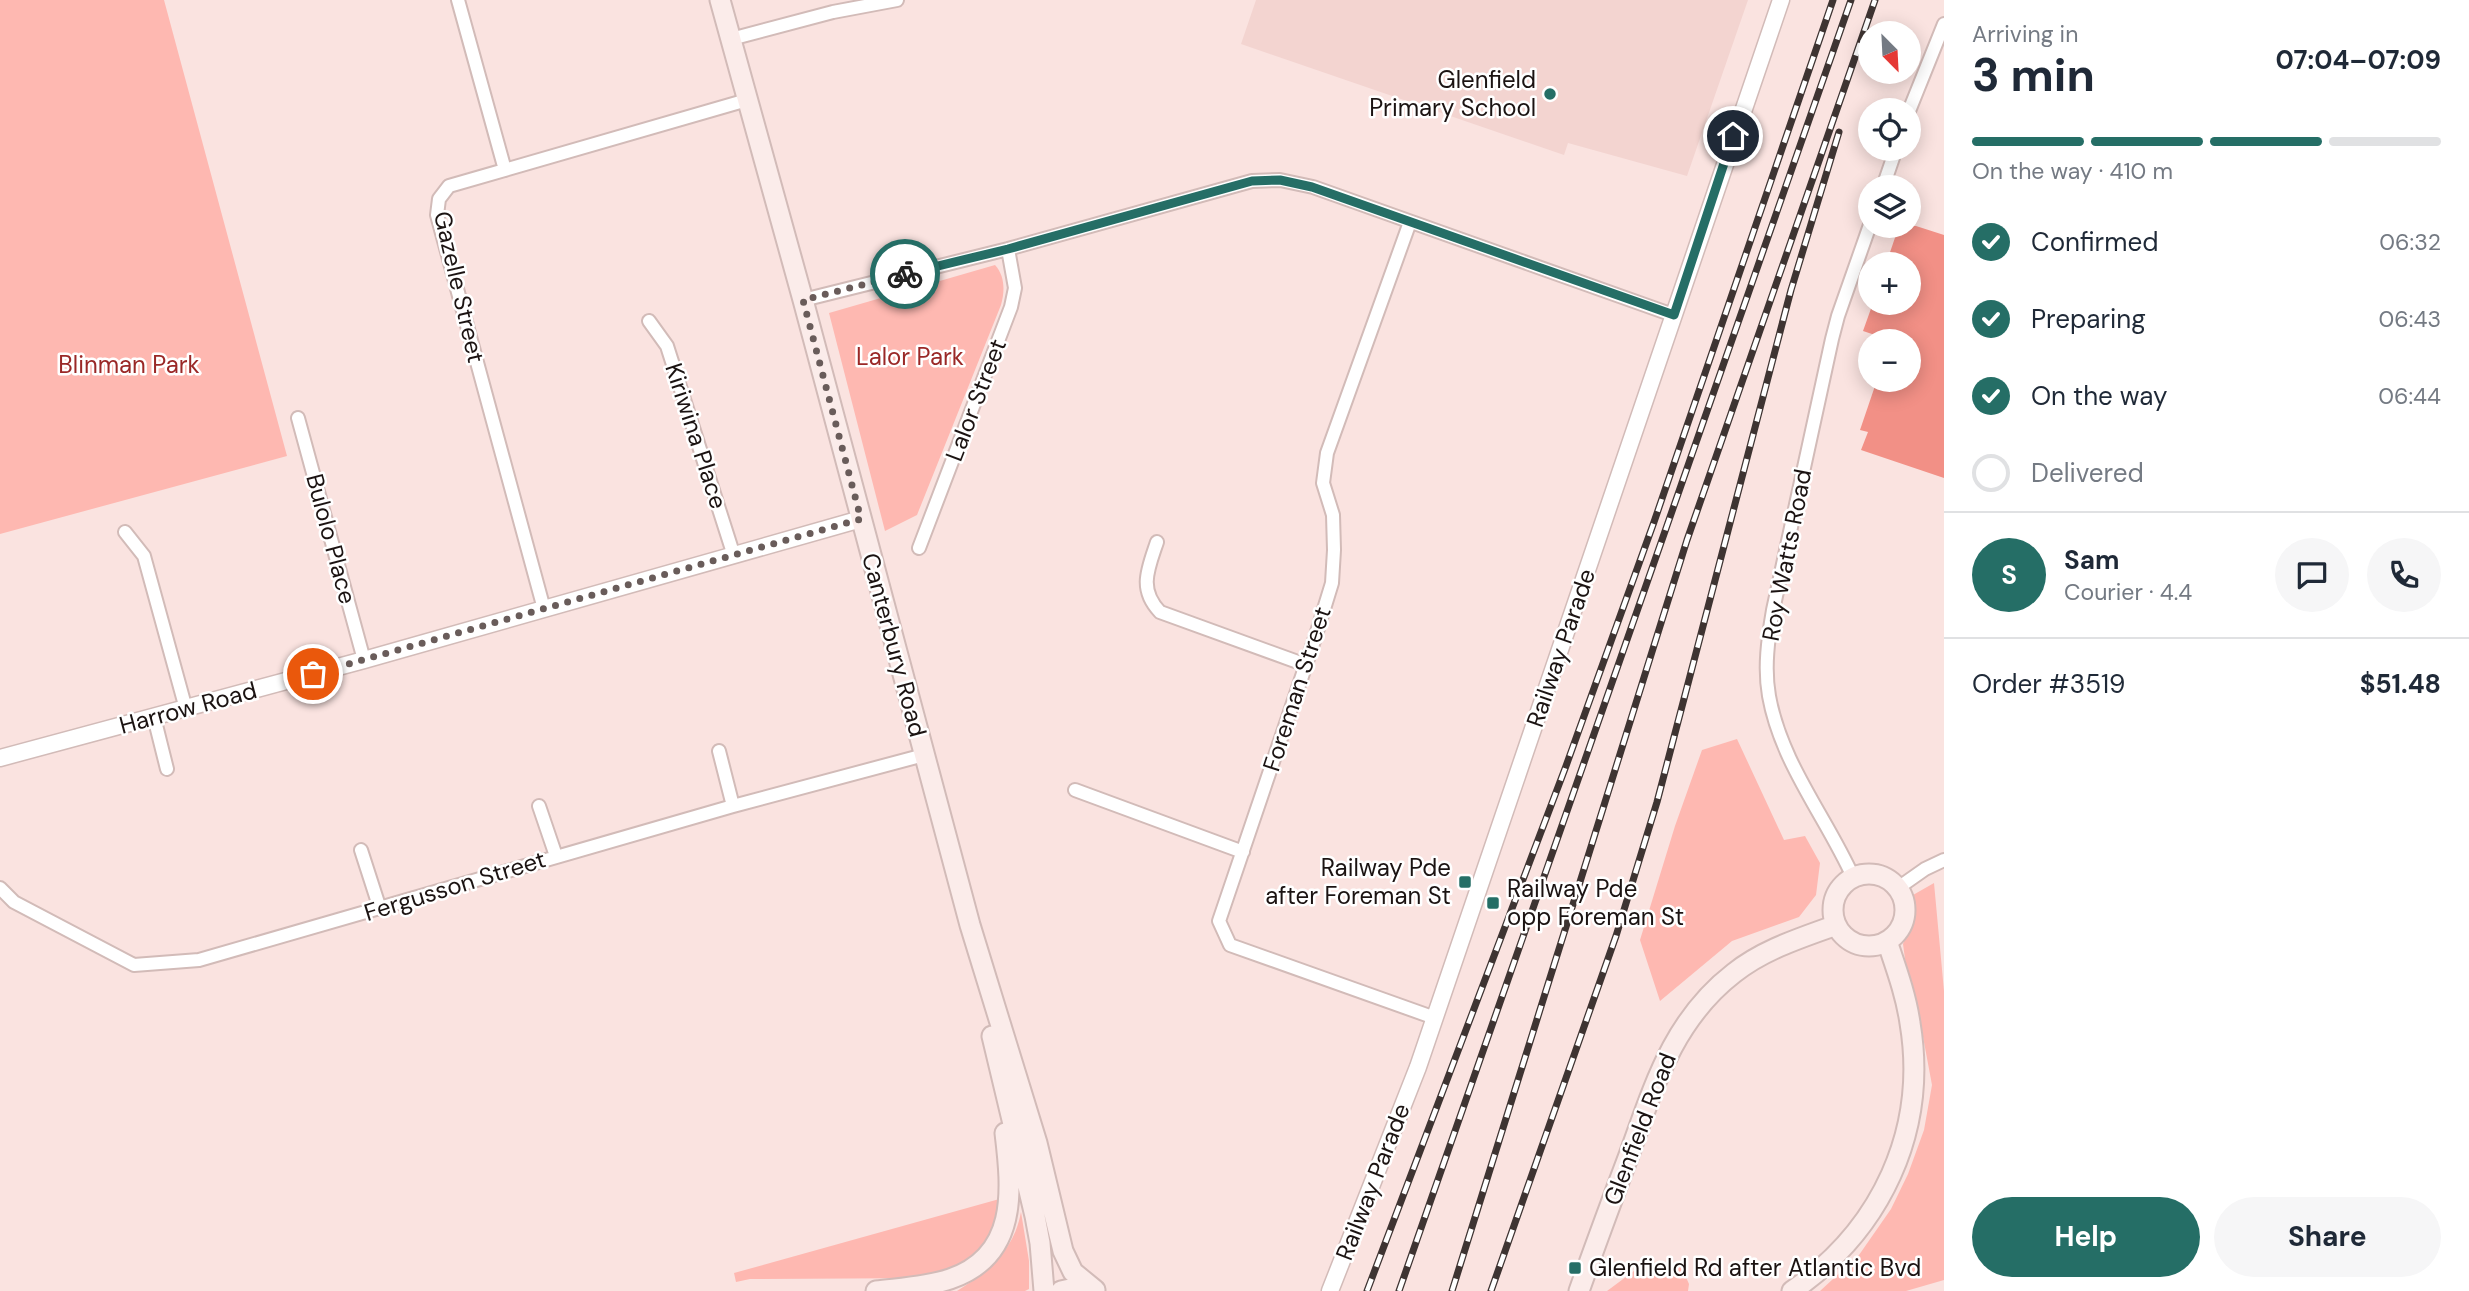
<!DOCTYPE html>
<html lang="en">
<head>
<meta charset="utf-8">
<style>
  :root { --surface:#fff; --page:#f6f6f7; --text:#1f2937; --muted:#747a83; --line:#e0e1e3; --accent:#256e66 }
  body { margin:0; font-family:"DM Sans",sans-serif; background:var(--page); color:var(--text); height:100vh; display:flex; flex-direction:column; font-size:26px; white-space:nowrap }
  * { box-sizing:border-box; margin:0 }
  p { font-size:23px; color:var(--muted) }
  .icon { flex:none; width:38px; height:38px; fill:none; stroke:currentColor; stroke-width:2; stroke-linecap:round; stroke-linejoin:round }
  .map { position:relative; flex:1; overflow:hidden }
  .sheet { display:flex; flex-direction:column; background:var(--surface); width:525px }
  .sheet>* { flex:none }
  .needle { width:46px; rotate:156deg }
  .controls { position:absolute; left:1858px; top:21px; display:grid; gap:14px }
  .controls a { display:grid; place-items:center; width:63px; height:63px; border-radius:50%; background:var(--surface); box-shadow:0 4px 18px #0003; font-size:35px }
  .pin { position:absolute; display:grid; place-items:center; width:60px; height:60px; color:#fff; margin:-30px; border:4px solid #fff; border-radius:50%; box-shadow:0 2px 7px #0007 }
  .courier { position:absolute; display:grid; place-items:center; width:70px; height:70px; margin:-35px; border:5px solid #256e66; border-radius:50%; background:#fff; color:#222; box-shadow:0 2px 9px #0007 }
  .overview em { font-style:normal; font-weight:700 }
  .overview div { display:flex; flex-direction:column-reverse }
  .overview { display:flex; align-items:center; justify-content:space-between; height:119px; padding:0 28px }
  h1 { font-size:46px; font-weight:700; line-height:52px }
  .bar { display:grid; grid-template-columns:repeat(4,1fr); gap:10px 7px; align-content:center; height:84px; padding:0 28px }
  .bar i { height:9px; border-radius:5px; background:var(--line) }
  .bar .on { background:var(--accent) }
  .bar p { grid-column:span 4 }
  .line { display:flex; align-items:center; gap:18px; padding:0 28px; border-top:2px solid var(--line) }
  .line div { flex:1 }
  .round { display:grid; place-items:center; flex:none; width:74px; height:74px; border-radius:37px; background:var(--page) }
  ol { padding:0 28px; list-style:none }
  li { display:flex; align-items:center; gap:21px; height:77px }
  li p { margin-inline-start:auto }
  li .icon { padding:7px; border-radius:50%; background:var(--accent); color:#fff; stroke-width:4 }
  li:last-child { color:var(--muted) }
  li i { width:38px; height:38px; border:4px solid var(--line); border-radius:50% }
  .button { display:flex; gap:14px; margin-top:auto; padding:14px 28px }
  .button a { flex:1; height:80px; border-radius:42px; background:var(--accent); color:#fff; font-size:28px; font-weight:700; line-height:80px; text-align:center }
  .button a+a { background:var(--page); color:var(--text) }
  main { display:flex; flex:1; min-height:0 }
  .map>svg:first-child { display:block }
  .built { fill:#f3d4d0 }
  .green { fill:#feb8b1 }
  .building { fill:#f29086 }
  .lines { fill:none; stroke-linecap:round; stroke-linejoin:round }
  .minor-casing { stroke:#d2bbb8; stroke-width:16 }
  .tertiary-casing { stroke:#d2bbb8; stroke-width:19 }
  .secondary-casing { stroke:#d2bbb8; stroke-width:23 }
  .minor { stroke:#fff; stroke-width:12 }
  .tertiary { stroke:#fff; stroke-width:16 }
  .secondary { stroke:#fbecea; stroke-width:19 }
  .rail-casing { stroke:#3e3432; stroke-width:7 }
  .rail { stroke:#fff; stroke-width:4.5; stroke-dasharray:13; stroke-linecap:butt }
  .done { stroke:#695c5a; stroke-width:7; stroke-dasharray:0 12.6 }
  .route { stroke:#256e66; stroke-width:9 }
  .poi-dot { fill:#256e66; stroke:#fff; stroke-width:2.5 }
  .labels { text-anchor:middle; stroke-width:5; stroke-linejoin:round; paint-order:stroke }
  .poi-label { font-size:24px; fill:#1b1312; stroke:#fff; text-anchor:end }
  .street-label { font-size:24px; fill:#1b1312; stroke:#fff }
  .park-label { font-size:24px; fill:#9a2827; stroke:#fff }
</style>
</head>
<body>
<main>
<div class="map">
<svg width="1944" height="1291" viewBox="0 0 1944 1291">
  <rect width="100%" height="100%" fill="#fae3e0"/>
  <path class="built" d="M 1256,0 L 1748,0 L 1687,176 L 1568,143 L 1564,155 L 1241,44 Z"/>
  <path class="green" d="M 0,0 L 164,0 L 287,456 L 0,534 Z
    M 995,265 C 1005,276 1005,291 1001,305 L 917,515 L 885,531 L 829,313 Z
    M 1737,739 L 1784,840 L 1805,836 L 1820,863 L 1816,895 L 1799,917 L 1732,941 L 1660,1001 L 1640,940 L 1675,826 L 1702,750 Z
    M 1934,883 L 1944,991 L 1944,1280 L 1906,1291 L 1820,1291 L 1859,1255 L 1891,1209 L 1908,1174 L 1924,1130 L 1932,1085 L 1921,1026 L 1907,974 L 1903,944 L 1911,922 L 1913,895 Z
    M 1003,1198 C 990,1244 980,1259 936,1278 L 750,1279 L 736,1282 L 734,1273 Z
    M 1021,1212 L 1029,1261 L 1029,1289 L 1025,1291 L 957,1291 C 988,1271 1014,1251 1021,1212 Z
    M 1665,1263 L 1681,1266 L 1689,1284 L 1688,1291 L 1607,1291 L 1638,1268 Z"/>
  <path class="building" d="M 1899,226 L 1916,226 L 1944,235 L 1944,478 L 1861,450 L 1868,432 L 1860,430 L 1877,380 L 1909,380 L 1909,341 L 1893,341 L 1863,331 L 1873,303 L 1909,303 L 1909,264 L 1886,264 Z"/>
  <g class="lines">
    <defs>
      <path id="minor" d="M 458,0 L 505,170
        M 731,39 L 833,12 L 897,0
        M 1909,111 L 1944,24
        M 1883,187 L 1896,149
        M 1410,222 L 1327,453 L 1323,483 L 1333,515 L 1334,550 L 1332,583 L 1316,635 L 1219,921 L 1230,945 L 1435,1018
        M 803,300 L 1008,249 L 1252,181 L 1280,180 L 1313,187 L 1673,315
        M 649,321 L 667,346 L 734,556
        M 298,418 L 364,660
        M 125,532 L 144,556 L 186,709
        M 1157,542 C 1148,569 1138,589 1160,612 L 1306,665
        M 919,548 L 1011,307 L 1015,288 L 1008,249
        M 544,609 L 437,215 L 439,199 L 449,186 L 747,100
        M 154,717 L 167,769
        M 719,751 L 733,806
        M 1075,790 L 1243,852
        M 539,806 L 556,856
        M 361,850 L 380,909
        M 1853,877 C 1826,817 1781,763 1769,696 C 1764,668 1768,639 1773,610 L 1832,339 L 1838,316 L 1871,222
        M 0,888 L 14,902 L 134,965 L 199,960 L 733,806 L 924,755
        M 1898,888 L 1925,869 L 1944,860"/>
      <path id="tertiary" d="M 0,758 L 364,660 L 861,519
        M 1330,1291 L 1418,1067 L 1781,0"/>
      <path id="secondary" d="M 720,0 L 803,300 L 970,925 L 1037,1143 L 1063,1251 L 1073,1272 L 1095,1290
        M1833 910a36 36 0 1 1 72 0a36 36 0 1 1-72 0Z
        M 992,1036 L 1035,1216 L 1040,1243 L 1044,1291
        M 876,1291 C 900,1288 926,1287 950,1279 C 1018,1256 1012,1191 1005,1133
        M 1061,1291 L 1079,1287 L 1094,1290
        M 1579,1291 C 1595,1246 1612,1200 1629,1155 C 1654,1086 1673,1020 1734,973 C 1764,949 1801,938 1836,925
        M 1792,1291 C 1881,1230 1928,1131 1910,1023 C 1906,995 1896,968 1887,941"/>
    </defs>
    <use href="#minor" class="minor-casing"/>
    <use href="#tertiary" class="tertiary-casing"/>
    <use href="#secondary" class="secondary-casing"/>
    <use href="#minor" class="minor"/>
    <use href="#tertiary" class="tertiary"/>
    <use href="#secondary" class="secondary"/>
    <defs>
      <path id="rail" d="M 1367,1291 L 1566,766 L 1654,522 L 1833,0
        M 1399,1291 L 1851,0
        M 1452,1291 L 1687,540 L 1875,0
        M 1491,1291 L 1616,936 L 1657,802 L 1791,290 L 1839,132"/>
    </defs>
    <use href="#rail" class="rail-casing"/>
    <use href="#rail" class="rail"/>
  </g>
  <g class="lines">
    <path class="done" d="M 313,674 L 861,519 L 803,300 L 905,274"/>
    <path class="route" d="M 905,274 L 1008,249 L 1252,181 L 1280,180 L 1312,187 L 1674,315 L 1733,136"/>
  </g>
  <g class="poi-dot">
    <circle cx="1550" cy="94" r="7"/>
    <rect x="1458" y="875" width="14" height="14" rx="3.5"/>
    <rect x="1486" y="896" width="14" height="14" rx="3.5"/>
    <rect x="1568" y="1261" width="14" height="14" rx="3.5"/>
  </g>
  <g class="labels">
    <g class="poi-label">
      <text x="1536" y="88">Glenfield<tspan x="1536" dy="28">Primary School</tspan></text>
      <text x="1451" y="876">Railway Pde<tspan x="1451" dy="28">after Foreman St</tspan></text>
      <text x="1507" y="897" text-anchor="start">Railway Pde<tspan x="1507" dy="28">opp Foreman St</tspan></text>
      <text x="1589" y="1276" text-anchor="start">Glenfield Rd after Atlantic Bvd</text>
    </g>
    <g class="street-label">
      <text transform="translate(459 287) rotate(77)" y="8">Gazelle Street</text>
      <text transform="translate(976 400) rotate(-69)" y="8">Lalor Street</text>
      <text transform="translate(696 436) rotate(72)" y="8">Kiriwina Place</text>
      <text transform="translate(331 539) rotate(75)" y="8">Bulolo Place</text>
      <text transform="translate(1787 555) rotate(-79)" y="8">Roy Watts Road</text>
      <text transform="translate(894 645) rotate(75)" y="8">Canterbury Road</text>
      <text transform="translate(1561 648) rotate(-71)" y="8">Railway Parade</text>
      <text transform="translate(1297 689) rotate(-72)" y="8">Foreman Street</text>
      <text transform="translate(188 708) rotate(-15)" y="8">Harrow Road</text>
      <text transform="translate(455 886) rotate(-17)" y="8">Fergusson Street</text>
      <text transform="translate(1640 1129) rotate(-69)" y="8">Glenfield Road</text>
      <text transform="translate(1373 1182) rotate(-69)" y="8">Railway Parade</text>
    </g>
    <g class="park-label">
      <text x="910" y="365">Lalor Park</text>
      <text x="129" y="373">Blinman Park</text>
    </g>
  </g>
</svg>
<div class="controls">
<a><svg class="needle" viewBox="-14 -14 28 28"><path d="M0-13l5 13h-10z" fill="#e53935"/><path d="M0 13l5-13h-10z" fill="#747a83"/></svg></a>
<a><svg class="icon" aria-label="locate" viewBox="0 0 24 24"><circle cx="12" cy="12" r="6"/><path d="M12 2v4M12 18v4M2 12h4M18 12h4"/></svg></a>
<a><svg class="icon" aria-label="layers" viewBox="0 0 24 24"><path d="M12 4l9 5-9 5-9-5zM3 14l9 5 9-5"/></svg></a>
<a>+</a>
<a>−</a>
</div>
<div class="pin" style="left:313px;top:674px;background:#ea580c"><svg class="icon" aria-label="bag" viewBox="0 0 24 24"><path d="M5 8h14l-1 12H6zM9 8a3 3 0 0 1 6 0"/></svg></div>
<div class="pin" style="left:1733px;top:136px;background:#1f2937"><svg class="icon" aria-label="home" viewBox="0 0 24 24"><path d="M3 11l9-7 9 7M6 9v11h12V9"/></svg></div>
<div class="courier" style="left:905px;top:274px"><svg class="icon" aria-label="bike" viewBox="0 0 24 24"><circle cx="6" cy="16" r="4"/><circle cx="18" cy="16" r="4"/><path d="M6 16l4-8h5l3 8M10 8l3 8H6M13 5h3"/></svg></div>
</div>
<section class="sheet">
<div class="overview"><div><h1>3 min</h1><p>Arriving in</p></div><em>07:04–07:09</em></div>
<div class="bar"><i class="on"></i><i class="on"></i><i class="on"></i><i></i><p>On the way · 410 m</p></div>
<ol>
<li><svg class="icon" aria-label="check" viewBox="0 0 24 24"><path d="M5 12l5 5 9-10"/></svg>Confirmed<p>06:32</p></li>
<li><svg class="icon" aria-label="check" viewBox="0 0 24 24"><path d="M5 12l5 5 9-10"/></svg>Preparing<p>06:43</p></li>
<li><svg class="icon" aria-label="check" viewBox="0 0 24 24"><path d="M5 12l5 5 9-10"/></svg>On the way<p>06:44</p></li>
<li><i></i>Delivered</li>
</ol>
<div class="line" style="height:126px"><b class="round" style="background:var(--accent);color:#fff">S</b><div><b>Sam</b><p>Courier · 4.4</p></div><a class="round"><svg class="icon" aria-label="chat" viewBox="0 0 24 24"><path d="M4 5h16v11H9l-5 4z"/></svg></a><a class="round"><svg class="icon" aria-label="phone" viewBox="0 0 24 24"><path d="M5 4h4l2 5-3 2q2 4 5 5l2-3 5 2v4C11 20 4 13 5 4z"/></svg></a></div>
<div class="line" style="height:91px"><div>Order #3519</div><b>$51.48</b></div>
<div class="button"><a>Help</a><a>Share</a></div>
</section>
</main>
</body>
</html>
